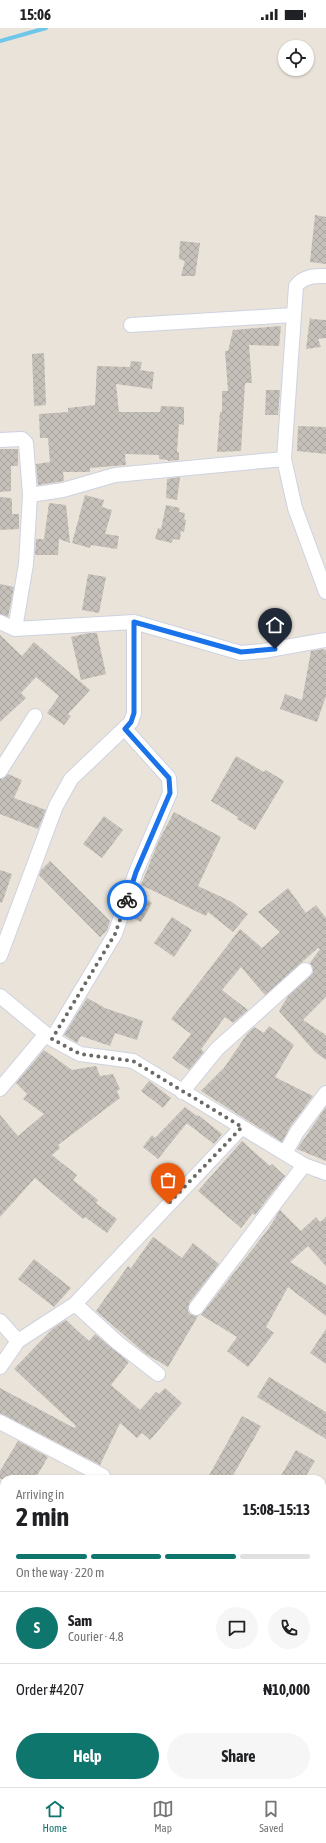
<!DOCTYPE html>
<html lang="en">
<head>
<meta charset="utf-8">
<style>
  :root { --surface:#fff; --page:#f6f6f6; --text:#202124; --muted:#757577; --line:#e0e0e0; --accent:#0f766e }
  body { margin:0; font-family:"Asap Condensed",sans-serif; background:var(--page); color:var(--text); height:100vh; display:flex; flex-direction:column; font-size:15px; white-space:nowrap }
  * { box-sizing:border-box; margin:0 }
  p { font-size:13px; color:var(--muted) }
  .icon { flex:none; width:22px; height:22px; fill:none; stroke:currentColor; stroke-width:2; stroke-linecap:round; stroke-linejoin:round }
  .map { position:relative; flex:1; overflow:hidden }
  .side { position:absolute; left:0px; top:1447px; width:326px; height:312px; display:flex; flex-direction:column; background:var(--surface); border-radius:12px 12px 0 0; box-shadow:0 1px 3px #0004 }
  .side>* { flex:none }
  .buttons { position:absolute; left:278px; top:12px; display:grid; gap:8px }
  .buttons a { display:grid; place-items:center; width:36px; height:36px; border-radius:50%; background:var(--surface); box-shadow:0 1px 3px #0004; font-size:20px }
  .pin { position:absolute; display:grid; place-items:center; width:34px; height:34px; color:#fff; margin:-41px -17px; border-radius:50% 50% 50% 0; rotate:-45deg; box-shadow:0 0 4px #0007 }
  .pin .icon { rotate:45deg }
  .courier { position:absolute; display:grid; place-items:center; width:40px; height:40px; margin:-20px; border:3px solid #1a73e8; border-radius:50%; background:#fff; color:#222; box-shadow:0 1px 5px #0007 }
  .summary em { font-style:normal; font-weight:700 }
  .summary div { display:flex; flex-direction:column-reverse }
  .summary { display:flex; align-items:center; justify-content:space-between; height:68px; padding:0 16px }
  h1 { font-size:26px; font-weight:700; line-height:30px }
  .bar { display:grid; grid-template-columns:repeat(4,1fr); gap:6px 4px; align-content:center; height:48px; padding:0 16px }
  .bar i { height:5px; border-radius:3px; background:var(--line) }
  .bar .selected { background:var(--accent) }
  .bar p { grid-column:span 4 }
  .line { display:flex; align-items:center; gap:10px; padding:0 16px; border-top:1px solid var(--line) }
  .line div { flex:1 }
  .round { display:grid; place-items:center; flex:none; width:42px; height:42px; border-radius:21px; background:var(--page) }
  .primary-button { display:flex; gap:8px; margin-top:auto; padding:8px 16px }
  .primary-button a { flex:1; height:46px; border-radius:24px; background:var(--accent); color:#fff; font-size:16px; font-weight:700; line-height:46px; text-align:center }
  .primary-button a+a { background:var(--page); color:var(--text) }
  .status { display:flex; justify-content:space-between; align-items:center; height:28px; padding:0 20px; background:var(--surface); direction:ltr }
  .status svg { height:11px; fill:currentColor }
  .dock { display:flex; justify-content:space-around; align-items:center; height:56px; border-top:1px solid var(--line); background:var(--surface); font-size:11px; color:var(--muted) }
  .dock a { display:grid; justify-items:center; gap:2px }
  .dock .selected { color:var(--accent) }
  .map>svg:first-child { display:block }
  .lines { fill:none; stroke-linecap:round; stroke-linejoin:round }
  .stream { stroke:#6ec7ea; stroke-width:4 }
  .building { fill:url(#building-cross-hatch) }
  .minor-casing { stroke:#ced2e0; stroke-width:16 }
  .minor { stroke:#fff; stroke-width:14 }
  .done { stroke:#6b6965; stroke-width:4; stroke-dasharray:0 7.2 }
  .route { stroke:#1a73e8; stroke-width:5 }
</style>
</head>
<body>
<div class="status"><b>15:06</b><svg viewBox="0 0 49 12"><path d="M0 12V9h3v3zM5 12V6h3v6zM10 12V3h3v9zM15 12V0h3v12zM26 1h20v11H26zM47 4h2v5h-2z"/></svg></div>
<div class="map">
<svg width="326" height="1759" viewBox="0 0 326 1759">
  <defs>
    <pattern id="building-cross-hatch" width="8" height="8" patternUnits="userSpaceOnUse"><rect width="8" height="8" fill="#c5c0b9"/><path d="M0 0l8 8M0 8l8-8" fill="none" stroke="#a9a59f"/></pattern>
  </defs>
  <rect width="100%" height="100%" fill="#eae3d9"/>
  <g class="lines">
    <path class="stream" d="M 0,13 L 46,0"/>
  </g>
  <path class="building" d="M 315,187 L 326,189 L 326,236 L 310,234 Z
    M 180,213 L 200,215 L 195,248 L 181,248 L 185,233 L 179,231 Z
    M 310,289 L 311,291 L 326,292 L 326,310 L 318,311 L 321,319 L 306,321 Z
    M 281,298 L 279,318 L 249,317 L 252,355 L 245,355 L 241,423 L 217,424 L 220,384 L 222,384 L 222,363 L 228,363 L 225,323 L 228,323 L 233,302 Z
    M 44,325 L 46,377 L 34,378 L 32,326 Z
    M 131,333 L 142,334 L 140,342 L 154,344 L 152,361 L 116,356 L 119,384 L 160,384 L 161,378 L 184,379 L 184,397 L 179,396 L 177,424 L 179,424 L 179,432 L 168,433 L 168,432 L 159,431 L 159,427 L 125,426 L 126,437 L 90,440 L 90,444 L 63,444 L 64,453 L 38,457 L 36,436 L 50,434 L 48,410 L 40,410 L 39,386 L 68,384 L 68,380 L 95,377 L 97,338 L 130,339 Z
    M 266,362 L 280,362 L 278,387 L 265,387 Z
    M 298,398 L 326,399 L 326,426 L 297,423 Z
    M 0,421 L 18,421 L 18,438 L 11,438 L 11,463 L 0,464 Z
    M 180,449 L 177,472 L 166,470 L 167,451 Z
    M 85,467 L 104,472 L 102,479 L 112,482 L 105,506 L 119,508 L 117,521 L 91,517 L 90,520 L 72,515 Z
    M 0,469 L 11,470 L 12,472 L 12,486 L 19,486 L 19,501 L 0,502 Z
    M 49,475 L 66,477 L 70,515 L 59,511 L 58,527 L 35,527 L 36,511 L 44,511 Z
    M 166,477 L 180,480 L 179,484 L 185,485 L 184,491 L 186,492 L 184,504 L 181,503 L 180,512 L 173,511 L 172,515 L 155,511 L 158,500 L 161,501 Z
    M 88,546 L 106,549 L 99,585 L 82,582 Z
    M 0,556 L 14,559 L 8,589 L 0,586 Z
    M 89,605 L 97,605 L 106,646 L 81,652 L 71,609 Z
    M 0,607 L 22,628 L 34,614 L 90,662 L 68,686 L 71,688 L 64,697 L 47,685 L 59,668 L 36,649 L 21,665 L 26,670 L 0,694 Z
    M 322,621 L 326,622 L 326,668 L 317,694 L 280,681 L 285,666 L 302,672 L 311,623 Z
    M 236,728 L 264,744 L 266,742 L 284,753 L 255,802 L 237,791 L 238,789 L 211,773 Z
    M 8,746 L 22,752 L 14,770 L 46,782 L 38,801 L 0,786 L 0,751 L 4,750 Z
    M 174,784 L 221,809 L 198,858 L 232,874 L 248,886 L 233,904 L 208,884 L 206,888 L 141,857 L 159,812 Z
    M 104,788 L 123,802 L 102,830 L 83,816 Z
    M 50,833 L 110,893 L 107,902 L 100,909 L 39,847 L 41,842 Z
    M 0,842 L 12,846 L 2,875 L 0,874 Z
    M 288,860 L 306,885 L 316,877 L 326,890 L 326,969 L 303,992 L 326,1007 L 326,1032 L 315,1024 L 279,983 L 288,968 L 313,945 L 313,940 L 310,935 L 320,921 L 318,920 L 265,967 L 241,939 L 222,962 L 248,982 L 233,995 L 225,989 L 201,1021 L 204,1024 L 189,1042 L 172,1030 L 191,1006 L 171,991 L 240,901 L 262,920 L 280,904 L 258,884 Z
    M 138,865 L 152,875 L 141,894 L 130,889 Z
    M 172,889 L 192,902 L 174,929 L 154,915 Z
    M 87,970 L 105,980 L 143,993 L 137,1012 L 115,1005 L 110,1018 L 81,1008 L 77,1015 L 64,1007 Z
    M 269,998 L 294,1017 L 275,1049 L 313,1068 L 290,1099 L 282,1114 L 201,1063 L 224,1040 L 247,1006 L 254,999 L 264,1005 Z
    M 44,1022 L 72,1042 L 96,1038 L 100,1048 L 113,1046 L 120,1061 L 117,1063 L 120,1070 L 58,1117 L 60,1120 L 52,1127 L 77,1147 L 73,1152 L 98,1172 L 96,1175 L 117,1191 L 107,1205 L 85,1189 L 83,1191 L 35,1150 L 0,1189 L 0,1087 L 18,1108 L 44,1086 L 23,1071 L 27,1066 L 16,1055 Z
    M 149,1053 L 171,1070 L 163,1080 L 141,1063 Z
    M 185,1079 L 197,1088 L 198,1087 L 222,1106 L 214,1116 L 188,1096 L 186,1096 L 158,1131 L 143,1119 L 152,1107 L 155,1110 Z
    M 326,1079 L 326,1133 L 297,1121 Z
    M 242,1113 L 270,1138 L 272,1136 L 285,1148 L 255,1187 L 253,1185 L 241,1200 L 198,1163 Z
    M 280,1182 L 301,1203 L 316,1189 L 320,1194 L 326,1189 L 326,1238 L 308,1218 L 290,1234 L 326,1257 L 326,1288 L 288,1259 L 266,1299 L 274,1305 L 248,1339 L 227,1323 L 237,1309 L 201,1287 L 269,1200 Z
    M 153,1209 L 182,1230 L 193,1215 L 219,1236 L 189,1275 L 188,1284 L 191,1287 L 198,1288 L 168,1339 L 146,1326 L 96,1283 L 128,1238 L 131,1240 Z
    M 34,1231 L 71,1260 L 54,1279 L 18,1251 Z
    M 66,1292 L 89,1313 L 95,1306 L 129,1334 L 111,1357 L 140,1382 L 156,1364 L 159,1366 L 165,1360 L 182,1375 L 150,1412 L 142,1405 L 137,1410 L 120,1395 L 100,1437 L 0,1385 L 0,1360 L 74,1400 L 76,1398 L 14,1341 L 52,1301 Z
    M 326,1301 L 326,1336 L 310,1325 Z
    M 269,1349 L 326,1384 L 326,1411 L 257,1369 Z
    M 242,1388 L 261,1398 L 231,1451 L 207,1451 Z
    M 18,1413 L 48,1429 L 35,1451 L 0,1451 L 0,1443 Z
    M 296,1422 L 315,1433 L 304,1451 L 279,1451 Z"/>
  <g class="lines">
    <defs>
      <path id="minor" d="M 326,248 C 314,248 304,248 296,258 L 284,431 L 295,480 L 326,564
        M 131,297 L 293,287
        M 0,412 L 22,411 L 26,415 L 30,467 L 26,536 L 15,601
        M 30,467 L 63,462 L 115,447 L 284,431
        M 0,594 L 15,601 L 134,594 L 241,625 L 263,623 L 326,612
        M 0,743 L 35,688
        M 0,928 L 56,778 L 71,751 L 131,694 L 134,685 L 134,594
        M 0,968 L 52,1011 L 80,1026 L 133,1033 L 304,1137 L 326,1145
        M 52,1011 L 115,906 L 136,844 L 170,765 L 169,750 L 125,701
        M 0,1061 L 46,1006
        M 182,1064 L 217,1021 L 305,942
        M 285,1125 L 297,1104 L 326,1065
        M 75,1276 L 118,1315 L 158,1346
        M 196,1280 L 304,1137
        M 0,1293 L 18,1313
        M 0,1339 L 18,1313 L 75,1276 L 242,1099
        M 0,1394 L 103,1448
        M 322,1663 L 326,1664
        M 6,1759 L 10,1755"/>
    </defs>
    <use href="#minor" class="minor-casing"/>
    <use href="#minor" class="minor"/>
  </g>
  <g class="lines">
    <path class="done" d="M 127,872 L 115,906 L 52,1011 L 80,1026 L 133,1033 L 242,1099 L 168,1176"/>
    <path class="route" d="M 127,872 L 136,844 L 170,765 L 169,750 L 125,701 L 131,694 L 134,685 L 134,594 L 241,624 L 275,621"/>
  </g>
</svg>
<div class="buttons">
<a><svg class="icon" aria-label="locate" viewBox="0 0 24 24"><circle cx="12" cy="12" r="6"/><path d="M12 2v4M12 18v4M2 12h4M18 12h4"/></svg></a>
</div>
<div class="pin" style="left:168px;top:1176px;background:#ea580c"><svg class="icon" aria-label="bag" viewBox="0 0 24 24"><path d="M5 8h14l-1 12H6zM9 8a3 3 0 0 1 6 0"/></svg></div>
<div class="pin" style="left:275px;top:621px;background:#1f2937"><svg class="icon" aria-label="home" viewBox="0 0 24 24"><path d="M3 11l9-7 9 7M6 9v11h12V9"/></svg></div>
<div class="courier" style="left:127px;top:872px"><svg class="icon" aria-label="bike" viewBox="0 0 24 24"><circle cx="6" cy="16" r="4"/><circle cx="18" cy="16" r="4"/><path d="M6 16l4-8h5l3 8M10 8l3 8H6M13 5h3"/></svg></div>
<section class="side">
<div class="summary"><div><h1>2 min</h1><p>Arriving in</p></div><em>15:08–15:13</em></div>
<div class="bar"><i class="selected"></i><i class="selected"></i><i class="selected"></i><i></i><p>On the way · 220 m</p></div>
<div class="line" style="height:72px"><b class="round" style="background:var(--accent);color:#fff">S</b><div><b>Sam</b><p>Courier · 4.8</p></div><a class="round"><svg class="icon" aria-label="chat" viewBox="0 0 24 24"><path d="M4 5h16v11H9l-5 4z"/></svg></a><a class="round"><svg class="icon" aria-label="phone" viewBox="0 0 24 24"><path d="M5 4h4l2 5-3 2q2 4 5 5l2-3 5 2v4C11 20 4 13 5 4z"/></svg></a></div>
<div class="line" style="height:52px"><div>Order #4207</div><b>₦10,000</b></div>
<div class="primary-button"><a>Help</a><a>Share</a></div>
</section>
</div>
<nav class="dock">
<a class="selected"><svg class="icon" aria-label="home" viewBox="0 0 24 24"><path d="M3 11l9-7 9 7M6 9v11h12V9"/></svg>Home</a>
<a><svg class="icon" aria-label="map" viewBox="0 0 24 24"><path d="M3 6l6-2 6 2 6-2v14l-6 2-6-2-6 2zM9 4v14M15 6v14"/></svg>Map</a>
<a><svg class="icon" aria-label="saved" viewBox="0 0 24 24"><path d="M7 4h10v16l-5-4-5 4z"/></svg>Saved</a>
</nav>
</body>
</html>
